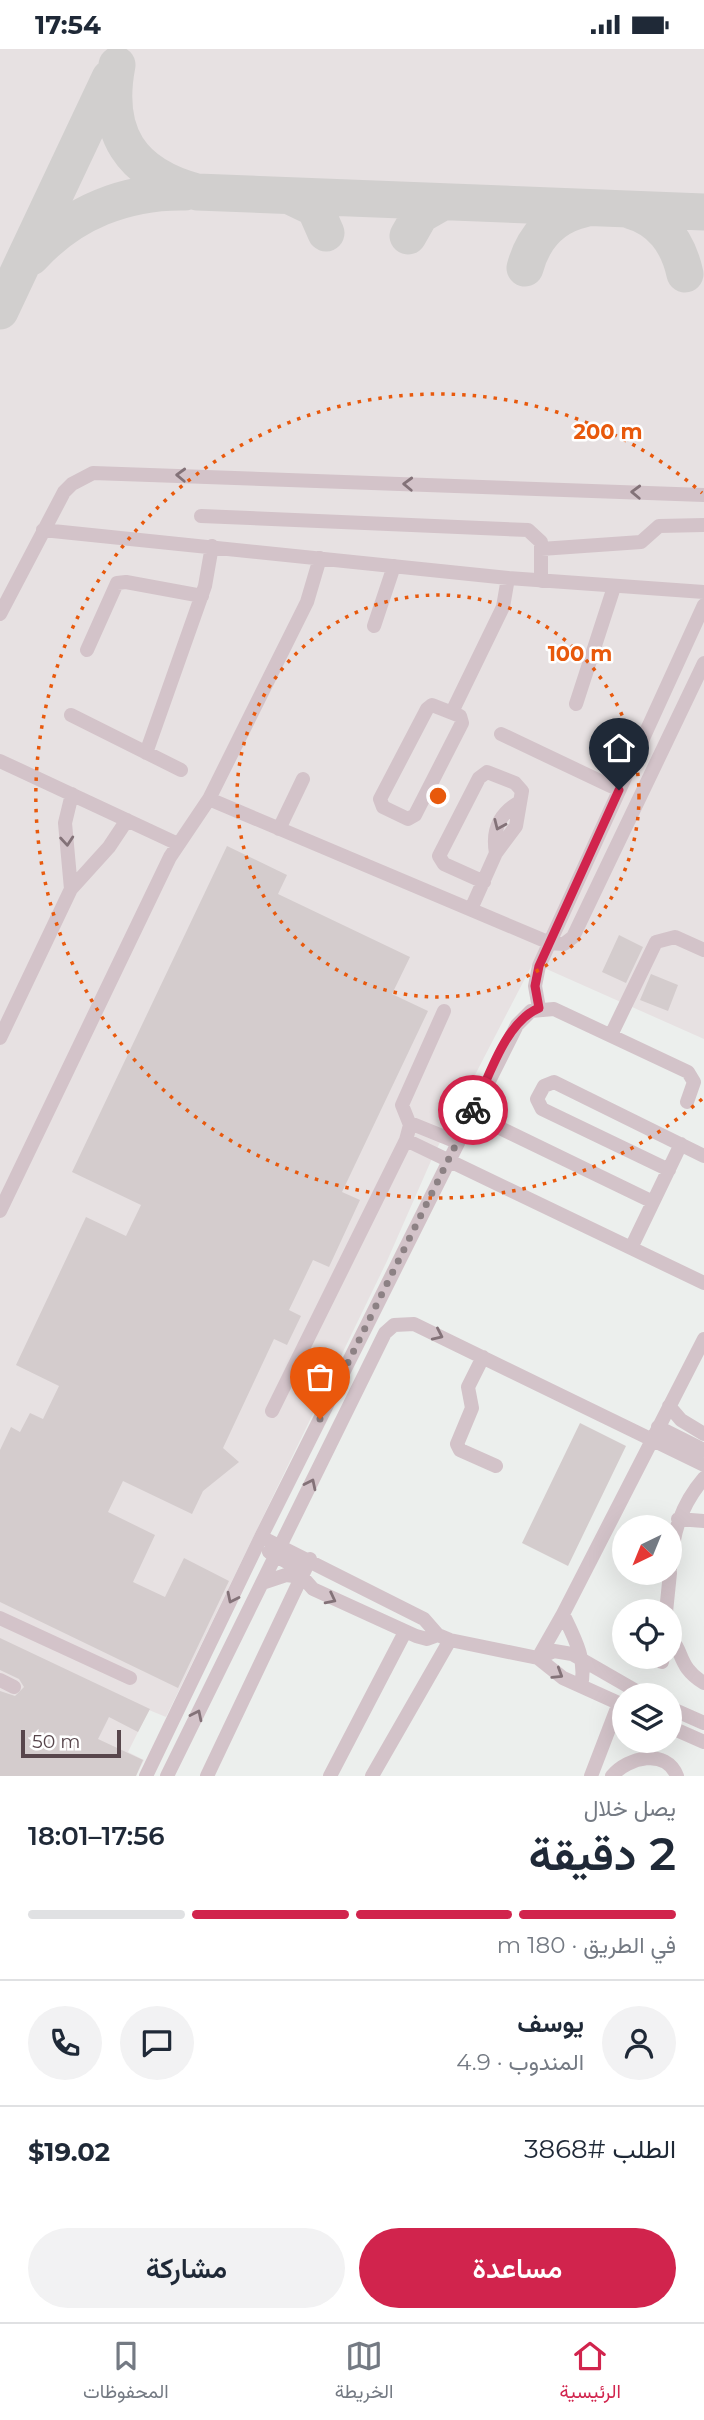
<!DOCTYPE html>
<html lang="ar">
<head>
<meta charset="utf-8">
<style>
  :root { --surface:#fff; --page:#f2f2f3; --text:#1f2937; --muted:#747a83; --line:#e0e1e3; --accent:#d1244d }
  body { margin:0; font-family:Montserrat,Vazirmatn,sans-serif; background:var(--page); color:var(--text); direction:rtl; height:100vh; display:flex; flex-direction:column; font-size:26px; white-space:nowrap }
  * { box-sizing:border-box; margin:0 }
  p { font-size:23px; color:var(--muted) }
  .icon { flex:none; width:38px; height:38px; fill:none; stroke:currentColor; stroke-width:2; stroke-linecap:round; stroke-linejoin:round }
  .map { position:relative; height:1727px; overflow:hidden; direction:ltr }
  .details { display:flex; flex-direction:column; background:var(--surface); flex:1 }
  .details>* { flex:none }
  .needle { width:46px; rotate:223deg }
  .buttons { position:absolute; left:612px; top:1466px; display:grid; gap:14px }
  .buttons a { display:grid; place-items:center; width:70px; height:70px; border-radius:50%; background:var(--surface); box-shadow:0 7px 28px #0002; font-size:35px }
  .scale { position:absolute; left:21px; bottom:18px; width:100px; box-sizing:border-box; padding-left:7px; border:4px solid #58464c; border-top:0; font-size:19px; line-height:24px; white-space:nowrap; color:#58464c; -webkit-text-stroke:5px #fff; paint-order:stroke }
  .pin { position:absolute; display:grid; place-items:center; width:60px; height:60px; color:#fff; margin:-72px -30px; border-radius:50% 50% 50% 0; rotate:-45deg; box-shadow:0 0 7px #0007 }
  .pin .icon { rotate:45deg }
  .courier { position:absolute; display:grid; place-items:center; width:70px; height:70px; margin:-35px; border:5px solid #d1244d; border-radius:50%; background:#fff; color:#222; box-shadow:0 2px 9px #0007 }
  .head em { font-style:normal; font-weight:600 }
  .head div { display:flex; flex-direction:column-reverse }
  .head { display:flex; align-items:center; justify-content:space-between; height:119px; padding:0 28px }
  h1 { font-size:46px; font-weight:600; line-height:52px }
  .bar { display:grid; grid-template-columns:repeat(4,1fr); gap:10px 7px; align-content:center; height:84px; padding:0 28px }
  .bar i { height:9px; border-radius:5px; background:var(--line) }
  .bar .active { background:var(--accent) }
  .bar p { grid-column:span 4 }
  .line { display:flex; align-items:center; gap:18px; padding:0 28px; border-top:2px solid var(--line) }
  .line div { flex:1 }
  .round { display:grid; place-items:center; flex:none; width:74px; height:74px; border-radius:37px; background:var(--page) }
  .cta { display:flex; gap:14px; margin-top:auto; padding:14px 28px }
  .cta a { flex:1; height:80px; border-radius:42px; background:var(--accent); color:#fff; font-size:28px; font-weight:600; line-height:80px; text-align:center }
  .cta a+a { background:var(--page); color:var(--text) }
  .status { display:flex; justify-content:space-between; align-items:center; height:49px; padding:0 35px; background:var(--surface); direction:ltr }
  .status svg { height:19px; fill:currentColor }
  .tabs { display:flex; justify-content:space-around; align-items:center; height:98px; border-top:2px solid var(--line); background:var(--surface); font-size:19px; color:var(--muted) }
  .tabs a { display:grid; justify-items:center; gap:4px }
  .tabs .active { color:var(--accent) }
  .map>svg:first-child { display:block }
  .airport { fill:#e7e1e2 }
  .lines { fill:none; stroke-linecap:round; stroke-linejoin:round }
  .taxiway { stroke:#d1cfce; stroke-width:37 }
  .building { fill:#d4cccd }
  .minor { stroke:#d3c3c9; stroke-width:14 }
  .oneway { stroke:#837278 }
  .done { stroke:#8c8184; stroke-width:7; stroke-dasharray:0 12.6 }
  .route { stroke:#d1244d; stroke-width:9 }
  .ring { fill:none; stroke:#e8590c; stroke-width:3.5; stroke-dasharray:3.5 7 }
  .centre { fill:#e8590c; stroke:#fff; stroke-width:3.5 }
  .ring-label { font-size:21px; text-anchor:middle; font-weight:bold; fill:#e8590c; stroke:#fff; stroke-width:5; stroke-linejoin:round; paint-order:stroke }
</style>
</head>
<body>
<div class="status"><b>17:54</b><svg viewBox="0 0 49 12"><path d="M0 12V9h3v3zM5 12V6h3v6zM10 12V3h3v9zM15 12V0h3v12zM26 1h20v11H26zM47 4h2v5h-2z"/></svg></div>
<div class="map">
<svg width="704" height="1727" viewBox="0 0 704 1727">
  <rect width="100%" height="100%" fill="#ecefed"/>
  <path class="airport" d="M 0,0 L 704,0 L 704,990 L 533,914 L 434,1105 L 387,1212 L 166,1668 L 149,1661 L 128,1703 L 144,1711 L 136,1727 L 0,1727 Z"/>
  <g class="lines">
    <path class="taxiway" d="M 117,16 C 104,84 130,125 197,143 L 704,163
      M 290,147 L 315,159 L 326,184
      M 629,161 C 661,170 678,193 685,225
      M 408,187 L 420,166 L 441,154
      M 31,208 C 72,163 126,142 185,143
      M 525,219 C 533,189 552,167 584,160
      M 0,262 L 110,29"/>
  </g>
  <path class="building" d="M 227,797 L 287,826 L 278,845 L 410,908 L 392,945 L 428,962 L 342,1143 L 360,1151 L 329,1218 L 313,1211 L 289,1261 L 301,1267 L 287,1296 L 274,1290 L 223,1399 L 239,1413 L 203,1442 L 192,1465 L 123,1432 L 108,1463 L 155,1486 L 133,1533 L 165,1548 L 184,1509 L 229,1532 L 178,1639 L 0,1553 L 0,1401 L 11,1378 L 20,1383 L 30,1364 L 43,1370 L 59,1337 L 16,1316 L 86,1168 L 126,1187 L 141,1156 L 72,1123 Z
    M 619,886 L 643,898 L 626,934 L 602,923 Z
    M 651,925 L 678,936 L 668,962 L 640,951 Z
    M 580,1374 L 626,1397 L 568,1517 L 522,1494 Z
    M 0,1589 L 150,1660 L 138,1683 L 109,1668 L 98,1690 L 143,1711 L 136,1727 L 0,1727 L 0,1642 L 15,1647 L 24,1638 L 19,1630 L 0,1621 Z"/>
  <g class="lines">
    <path class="minor" d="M 201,467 L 528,481 L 541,493 L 541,532
      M 43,481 L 508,529 L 704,543
      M 541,500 L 641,493 L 659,477 L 704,476
      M 0,565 L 64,443 L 72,435 L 93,424 L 704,446
      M 374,577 L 394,517
      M 87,601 L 117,534 L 126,533 L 202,547
      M 576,655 L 614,538
      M 432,656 L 460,667 L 462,674 L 415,766 L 408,770 L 383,758 L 380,750 L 427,660 Z
      M 452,663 L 503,558 L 508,529
      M 71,666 L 181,721
      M 501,685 L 619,741
      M 146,704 L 205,537 L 212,497
      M 0,712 L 178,795
      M 209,750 L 550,894 L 564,895 L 573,888 L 704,614
      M 279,780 L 303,730
      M 496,804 C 492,782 498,766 518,754
      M 71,840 L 65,774 L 72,745
      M 471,860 L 496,804 L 516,777 L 522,742 L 515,734 L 487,723 L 479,729 L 439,807 L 444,815 L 484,833
      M 539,959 L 535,937 L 539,917 L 704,556
      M 611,986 L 656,893 L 675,888 L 704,901
      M 0,989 L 71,840 L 109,798 L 127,771
      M 471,1065 L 653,1153
      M 410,1074 L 457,1093
      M 406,1091 L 704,1234
      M 669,1121 L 542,1060 L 537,1050 L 544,1037 L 554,1033 L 704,1107
      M 0,1162 L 170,808 L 209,750 L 307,553 L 320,509
      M 631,1199 L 681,1095
      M 483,1308 L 468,1338 L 472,1359 L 457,1395 L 460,1401 L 496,1417
      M 669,1357 L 681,1371 L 704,1385
      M 272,1362 L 406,1091 L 410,1076 L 402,1056 L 444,962
      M 658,1378 L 704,1401
      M 678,1470 L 704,1472
      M 261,1488 L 424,1570 L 438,1586 L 450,1591 L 538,1609 L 563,1629 L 625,1657
      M 269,1503 L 292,1516 L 313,1540 L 416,1587 L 427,1590 L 438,1586
      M 670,1520 C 673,1484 680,1457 704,1429
      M 262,1534 L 286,1526 L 302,1528
      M 666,1563 L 670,1524
      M 563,1565 C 574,1588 587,1611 581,1637
      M 0,1569 L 130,1629
      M 670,1590 C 684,1601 677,1618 704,1634
      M 538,1609 L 563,1565 L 704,1290
      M 538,1609 L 554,1602 L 572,1605 L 645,1647
      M 662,1613 L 663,1608
      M 0,1631 L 14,1638
      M 670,1659 L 704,1674
      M 670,1678 L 704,1693
      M 146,1727 L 261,1488 L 517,976 L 531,962 L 554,960 L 688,1023 L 694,1033 L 687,1053
      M 167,1727 L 385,1284 L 394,1276 L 414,1275 L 704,1416
      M 207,1727 L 310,1510
      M 330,1727 L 405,1583
      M 372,1727 L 450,1591
      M 591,1727 L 619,1654
      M 612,1727 C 628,1708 666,1699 677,1727"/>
  </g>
  <defs><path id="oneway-chevron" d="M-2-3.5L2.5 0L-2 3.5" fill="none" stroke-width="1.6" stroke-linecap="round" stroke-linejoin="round" transform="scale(1.75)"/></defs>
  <g class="oneway">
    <use href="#oneway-chevron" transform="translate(181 426) rotate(-178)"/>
    <use href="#oneway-chevron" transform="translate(408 435) rotate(-178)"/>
    <use href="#oneway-chevron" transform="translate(636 443) rotate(-178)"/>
    <use href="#oneway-chevron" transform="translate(499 776) rotate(114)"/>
    <use href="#oneway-chevron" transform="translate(67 792) rotate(85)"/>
    <use href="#oneway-chevron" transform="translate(438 1286) rotate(25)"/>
    <use href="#oneway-chevron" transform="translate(311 1435) rotate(-64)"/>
    <use href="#oneway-chevron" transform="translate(232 1549) rotate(116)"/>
    <use href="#oneway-chevron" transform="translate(331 1550) rotate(27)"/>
    <use href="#oneway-chevron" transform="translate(558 1625) rotate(32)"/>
    <use href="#oneway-chevron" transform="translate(197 1666) rotate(-64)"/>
  </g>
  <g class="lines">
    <path class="done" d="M 320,1370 L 473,1061"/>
    <path class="route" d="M 473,1061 C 489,1029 504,974 539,959 L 535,937 L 539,917 L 619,741"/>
  </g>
  <g class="ring">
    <circle cx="438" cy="747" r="201"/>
    <path d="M702 1050A402 402 0 1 1 702 444"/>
  </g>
  <circle cx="438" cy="747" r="10" class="centre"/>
  <g class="ring-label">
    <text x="608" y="390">200 m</text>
    <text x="580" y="612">100 m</text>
  </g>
</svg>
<div class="buttons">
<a><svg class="needle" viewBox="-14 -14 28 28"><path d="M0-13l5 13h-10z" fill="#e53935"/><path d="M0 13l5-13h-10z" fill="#747a83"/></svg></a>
<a><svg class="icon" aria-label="locate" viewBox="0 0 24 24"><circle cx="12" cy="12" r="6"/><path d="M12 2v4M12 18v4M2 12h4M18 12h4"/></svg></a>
<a><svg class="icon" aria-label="layers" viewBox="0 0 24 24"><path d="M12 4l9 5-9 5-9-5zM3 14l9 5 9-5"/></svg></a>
</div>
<div class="scale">50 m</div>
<div class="pin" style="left:320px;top:1370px;background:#ea580c"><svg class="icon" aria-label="bag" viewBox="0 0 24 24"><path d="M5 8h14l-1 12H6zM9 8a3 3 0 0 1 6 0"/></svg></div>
<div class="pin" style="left:619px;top:741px;background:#1f2937"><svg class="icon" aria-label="home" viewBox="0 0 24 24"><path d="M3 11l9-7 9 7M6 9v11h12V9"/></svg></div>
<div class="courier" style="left:473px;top:1061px"><svg class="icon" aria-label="bike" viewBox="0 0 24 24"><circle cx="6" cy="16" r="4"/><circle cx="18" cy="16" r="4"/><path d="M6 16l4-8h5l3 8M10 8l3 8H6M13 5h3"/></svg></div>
</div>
<section class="details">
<div class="head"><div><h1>2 دقيقة</h1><p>يصل خلال</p></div><em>17:56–18:01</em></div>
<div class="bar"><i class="active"></i><i class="active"></i><i class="active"></i><i></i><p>في الطريق · 180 m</p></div>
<div class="line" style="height:126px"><a class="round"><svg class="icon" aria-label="person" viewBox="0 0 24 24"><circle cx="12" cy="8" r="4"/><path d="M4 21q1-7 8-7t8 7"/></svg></a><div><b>يوسف</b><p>المندوب · 4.9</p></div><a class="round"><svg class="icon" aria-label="chat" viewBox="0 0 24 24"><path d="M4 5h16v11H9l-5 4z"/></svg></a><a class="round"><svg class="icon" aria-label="phone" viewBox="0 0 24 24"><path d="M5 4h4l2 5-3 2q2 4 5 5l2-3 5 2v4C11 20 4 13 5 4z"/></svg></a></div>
<div class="line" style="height:91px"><div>الطلب #3868</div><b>$19.02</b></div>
<div class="cta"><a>مساعدة</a><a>مشاركة</a></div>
</section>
<nav class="tabs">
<a class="active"><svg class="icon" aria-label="home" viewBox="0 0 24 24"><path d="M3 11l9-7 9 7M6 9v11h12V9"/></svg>الرئيسية</a>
<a><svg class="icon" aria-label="map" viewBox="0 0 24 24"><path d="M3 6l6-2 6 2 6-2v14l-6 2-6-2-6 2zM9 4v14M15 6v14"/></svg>الخريطة</a>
<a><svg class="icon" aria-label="saved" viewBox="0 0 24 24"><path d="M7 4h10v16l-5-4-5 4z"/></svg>المحفوظات</a>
</nav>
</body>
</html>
